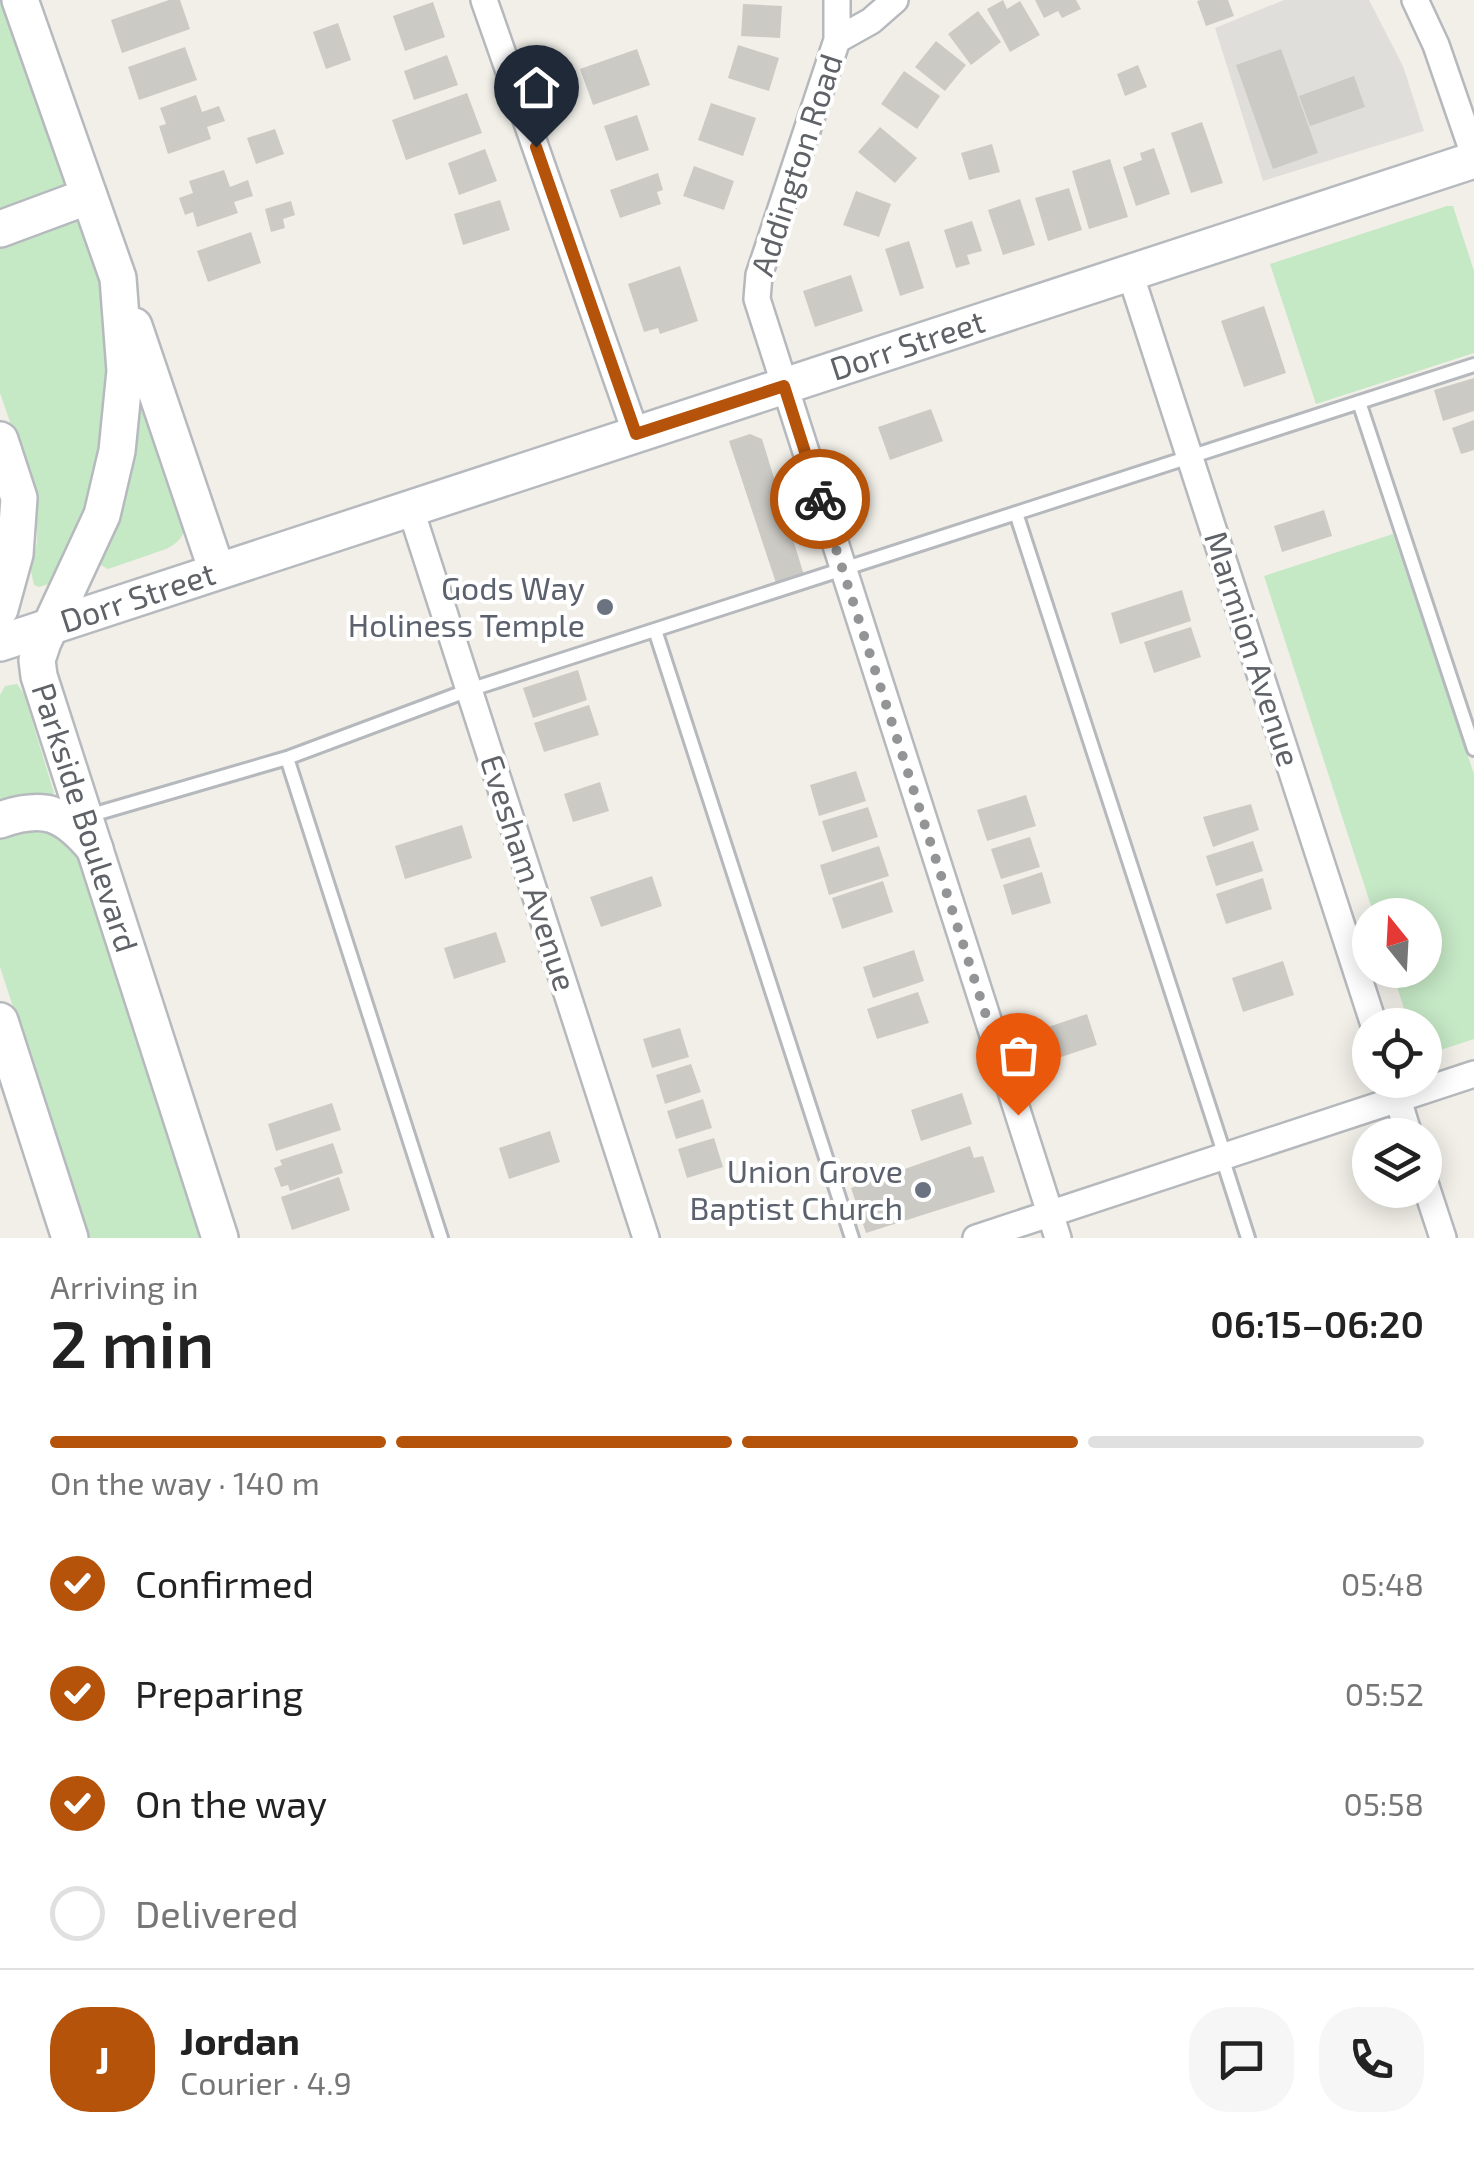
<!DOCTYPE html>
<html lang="en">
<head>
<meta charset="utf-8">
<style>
  :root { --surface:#fff; --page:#f6f6f6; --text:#222; --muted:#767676; --line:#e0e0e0; --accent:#b45309 }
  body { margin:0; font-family:"Exo 2",sans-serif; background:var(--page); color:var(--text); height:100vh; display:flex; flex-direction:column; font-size:38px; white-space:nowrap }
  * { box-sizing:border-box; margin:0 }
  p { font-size:32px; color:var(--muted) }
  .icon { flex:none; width:55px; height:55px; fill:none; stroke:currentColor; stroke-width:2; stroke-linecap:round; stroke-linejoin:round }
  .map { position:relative; height:1238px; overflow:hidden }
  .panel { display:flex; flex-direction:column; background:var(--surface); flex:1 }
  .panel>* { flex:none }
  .needle { width:65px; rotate:342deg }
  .fabs { position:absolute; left:1352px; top:898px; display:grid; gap:20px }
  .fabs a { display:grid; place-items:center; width:90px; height:90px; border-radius:50%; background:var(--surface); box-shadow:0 5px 25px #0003; font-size:50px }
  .pin { position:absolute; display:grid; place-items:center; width:85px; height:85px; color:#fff; margin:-102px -42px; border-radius:50% 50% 50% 0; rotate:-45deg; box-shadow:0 0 10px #0007 }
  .pin .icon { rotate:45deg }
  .courier { position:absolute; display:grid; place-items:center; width:100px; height:100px; margin:-50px; border:8px solid #b45309; border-radius:50%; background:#fff; color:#222; box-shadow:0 2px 12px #0007 }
  .head em { font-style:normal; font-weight:600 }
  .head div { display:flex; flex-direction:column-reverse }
  .head { display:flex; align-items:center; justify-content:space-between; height:170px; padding:0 50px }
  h1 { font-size:65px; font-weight:600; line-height:75px }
  .bar { display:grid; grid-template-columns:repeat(4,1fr); gap:15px 10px; align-content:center; height:120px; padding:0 50px }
  .bar i { height:12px; border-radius:8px; background:var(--line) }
  .bar .selected { background:var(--accent) }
  .bar p { grid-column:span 4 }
  .line { display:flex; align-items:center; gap:25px; padding:0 50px; border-top:2px solid var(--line) }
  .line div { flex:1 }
  .round { display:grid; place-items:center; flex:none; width:105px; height:105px; border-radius:40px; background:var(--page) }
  ol { padding:0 50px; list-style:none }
  li { display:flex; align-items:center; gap:30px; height:110px }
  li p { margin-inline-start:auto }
  li .icon { padding:10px; border-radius:50%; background:var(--accent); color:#fff; stroke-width:4 }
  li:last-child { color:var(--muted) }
  li i { width:55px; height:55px; border:5px solid var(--line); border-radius:50% }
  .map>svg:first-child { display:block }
  .industrial { fill:#e0deda }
  .green { fill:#c5e8c5 }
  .building { fill:#cccac5 }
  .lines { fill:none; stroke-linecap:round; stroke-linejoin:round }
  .lane-casing { stroke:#b5b8bc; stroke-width:18 }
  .street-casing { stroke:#b5b8bc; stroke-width:30 }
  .secondary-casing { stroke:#b6babf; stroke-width:40 }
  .lane { stroke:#fff; stroke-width:12 }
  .street { stroke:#fff; stroke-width:25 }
  .secondary { stroke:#fff; stroke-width:35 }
  .done { stroke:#929495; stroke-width:10; stroke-dasharray:0 18 }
  .route { stroke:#b45309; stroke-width:12 }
  .worship-dot { fill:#6b7280; stroke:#fff; stroke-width:4 }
  .labels { text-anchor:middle; stroke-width:8; stroke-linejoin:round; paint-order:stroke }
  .street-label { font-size:32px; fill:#5f6368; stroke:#fff }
  .worship-label { font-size:32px; fill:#5b616d; stroke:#fff; text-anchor:end }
</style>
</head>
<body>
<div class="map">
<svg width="1474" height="1238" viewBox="0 0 1474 1238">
  <rect width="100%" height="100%" fill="#f1efe8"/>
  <path class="industrial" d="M 1284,0 L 1369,0 L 1403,66 L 1424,131 L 1263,181 L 1215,28 Z"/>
  <path class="green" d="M 0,0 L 3,0 L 68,186 L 0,219 Z
    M 1447,206 L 1453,206 L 1474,271 L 1474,353 L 1316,404 L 1270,264 Z
    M 77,218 C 91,228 92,252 96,268 C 116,349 110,441 82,520 C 75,542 62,562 52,583 L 39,587 L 34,585 L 31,571 L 37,542 L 37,500 L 0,393 L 0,240 Z
    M 144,408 L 185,524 C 184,537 178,543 166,549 L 108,569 L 99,564 L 100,557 L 137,412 Z
    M 1393,534 L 1474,774 L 1474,1039 L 1425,1055 L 1425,1025 L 1409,1025 L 1392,970 L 1425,970 L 1425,915 L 1374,915 L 1264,576 Z
    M 17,684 L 24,694 L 54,793 L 51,798 L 0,808 L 0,695 L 5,686 Z
    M 14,825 L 59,833 L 75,851 L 202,1238 L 89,1238 L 0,967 L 0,830 Z"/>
  <path class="building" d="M 169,0 L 180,0 L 190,29 L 122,53 L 111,20 Z
    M 1003,0 L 1007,9 L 1020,1 L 1040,35 L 1010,52 L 987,9 Z
    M 1035,0 L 1076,0 L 1081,9 L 1062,18 L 1058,11 L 1044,18 Z
    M 1201,0 L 1228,0 L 1234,16 L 1206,26 L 1197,1 Z
    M 433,2 L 445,37 L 405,51 L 393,16 Z
    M 743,4 L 782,6 L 780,38 L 741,36 Z
    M 978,11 L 1001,42 L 971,65 L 948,34 Z
    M 338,23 L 351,60 L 326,69 L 313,32 Z
    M 936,41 L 966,65 L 945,91 L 915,67 Z
    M 738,45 L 779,58 L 769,91 L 728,78 Z
    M 185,47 L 197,80 L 139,100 L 128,67 Z
    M 637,49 L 650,85 L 593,105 L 580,69 Z
    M 1281,49 L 1318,153 L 1273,169 L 1236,65 Z
    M 447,55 L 458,85 L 414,100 L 404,71 Z
    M 1138,65 L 1147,87 L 1125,96 L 1117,74 Z
    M 904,71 L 940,96 L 917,129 L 881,104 Z
    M 1354,76 L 1365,107 L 1310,126 L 1299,96 Z
    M 467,93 L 482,133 L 406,160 L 392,120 Z
    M 196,95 L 202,112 L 219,106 L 225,121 L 207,127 L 211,139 L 168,154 L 159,126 L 166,124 L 160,108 Z
    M 711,103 L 756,118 L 743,156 L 698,140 Z
    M 637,115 L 649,150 L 616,161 L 604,126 Z
    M 1202,122 L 1223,183 L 1191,193 L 1171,133 Z
    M 880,127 L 917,158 L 895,183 L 858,152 Z
    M 275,129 L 284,154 L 256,164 L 247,138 Z
    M 992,144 L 1000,172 L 969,180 L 961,153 Z
    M 1154,148 L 1170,194 L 1136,206 L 1123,167 L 1142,160 L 1140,153 Z
    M 485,149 L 497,181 L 459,195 L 448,163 Z
    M 1110,159 L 1128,217 L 1089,229 L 1072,171 Z
    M 694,166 L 734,181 L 724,210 L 683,196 Z
    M 224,170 L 230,187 L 248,180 L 253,196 L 234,202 L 238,213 L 197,227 L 193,212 L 185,215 L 179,198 L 193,193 L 189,181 Z
    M 658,173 L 663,190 L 657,192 L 661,204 L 620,218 L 610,190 Z
    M 1069,188 L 1082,230 L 1048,241 L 1035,198 Z
    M 856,191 L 891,204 L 879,237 L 843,225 Z
    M 1020,199 L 1035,245 L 1003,255 L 988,210 Z
    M 500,200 L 510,230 L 463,245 L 454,214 Z
    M 291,201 L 295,215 L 283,219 L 285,228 L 271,232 L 265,209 Z
    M 972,221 L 982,251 L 967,255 L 970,264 L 956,268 L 944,230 Z
    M 251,232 L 261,263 L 208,282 L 197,251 Z
    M 909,241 L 924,288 L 900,296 L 885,249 Z
    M 680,266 L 698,321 L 660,334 L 658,328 L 644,332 L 628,284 Z
    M 851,275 L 863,311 L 815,327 L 803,291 Z
    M 1264,306 L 1286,373 L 1244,387 L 1221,321 Z
    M 1474,378 L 1474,411 L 1443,421 L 1434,390 Z
    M 931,409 L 943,441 L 890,460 L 878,427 Z
    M 1474,420 L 1474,450 L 1461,454 L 1452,428 Z
    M 750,434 L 762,439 L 804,575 L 776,583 L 729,441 Z
    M 1324,510 L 1332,536 L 1282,552 L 1274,526 Z
    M 1182,590 L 1191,621 L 1120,644 L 1111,613 Z
    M 1191,627 L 1201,657 L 1154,673 L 1144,642 Z
    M 578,670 L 587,700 L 533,718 L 523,688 Z
    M 589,705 L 599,735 L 544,752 L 534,723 Z
    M 856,771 L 866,801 L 819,816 L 810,785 Z
    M 600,782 L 609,811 L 573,822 L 564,794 Z
    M 1026,795 L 1036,826 L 987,841 L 977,810 Z
    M 1251,804 L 1259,830 L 1213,847 L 1203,817 Z
    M 868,807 L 878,837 L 832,852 L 822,821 Z
    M 462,825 L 472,858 L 405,879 L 395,846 Z
    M 1030,837 L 1040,867 L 1001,879 L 991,849 Z
    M 1253,841 L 1263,871 L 1216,886 L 1206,856 Z
    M 879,846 L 889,876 L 829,895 L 820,865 Z
    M 1042,872 L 1051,903 L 1012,915 L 1003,885 Z
    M 652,876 L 662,906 L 601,927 L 590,897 Z
    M 1263,878 L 1272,909 L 1226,924 L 1216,894 Z
    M 883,881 L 893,912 L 842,929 L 832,898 Z
    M 496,932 L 506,962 L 454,979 L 444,948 Z
    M 914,950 L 924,981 L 873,998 L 863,967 Z
    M 1283,961 L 1294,995 L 1243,1012 L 1232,978 Z
    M 918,992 L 929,1023 L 877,1039 L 867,1009 Z
    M 1087,1014 L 1097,1045 L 1058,1058 L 1048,1027 Z
    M 680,1028 L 689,1057 L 652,1068 L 643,1039 Z
    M 691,1064 L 701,1092 L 665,1104 L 656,1075 Z
    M 962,1093 L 972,1124 L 921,1141 L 911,1110 Z
    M 703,1099 L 712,1128 L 676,1139 L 667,1111 Z
    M 332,1103 L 341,1130 L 276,1151 L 268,1124 Z
    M 550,1131 L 560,1162 L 509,1179 L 499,1148 Z
    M 714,1138 L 723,1167 L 687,1178 L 678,1149 Z
    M 333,1143 L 343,1173 L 290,1191 L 288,1185 L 281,1187 L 274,1168 L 282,1165 L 280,1160 Z
    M 970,1146 L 974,1158 L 983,1156 L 995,1192 L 866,1233 L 851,1188 Z
    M 339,1177 L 350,1210 L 292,1230 L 281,1197 Z"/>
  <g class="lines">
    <defs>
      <path id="lane" d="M 1359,402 L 1474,749
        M 1016,513 L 1225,1156
        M 655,630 L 852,1238
        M 287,758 L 441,1238
        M 88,816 L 287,758 L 469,690 L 1474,365
        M 1222,1157 L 1248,1238"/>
      <path id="street" d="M 484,0 L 636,434
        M 837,0 L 837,40 L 759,275 L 757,299 L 1058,1238
        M 1415,0 L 1436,45 L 1474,155
        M 837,40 L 871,21 L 895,0
        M 1130,273 L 1374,1025
        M 410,507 L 646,1238
        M 1392,1080 L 1409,1135
        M 1425,1183 L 1443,1238
        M 976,1238 L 1474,1074"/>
      <g id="secondary">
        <path id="s1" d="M 20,0 L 118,278 L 125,371 L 117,451 L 102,515 L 43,642 L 37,660 L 39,676 L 220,1238"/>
        <path d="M 0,229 L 89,196"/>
        <path d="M 134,326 L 217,571"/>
        <path d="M 0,440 L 19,498 L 15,554 L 0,609"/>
        <path id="s2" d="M 0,643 L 1474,160"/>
        <path d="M 0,820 C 45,804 65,813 95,849"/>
        <path d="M 0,1021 L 70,1238"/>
      </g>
    </defs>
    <use href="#lane" class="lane-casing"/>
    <use href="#street" class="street-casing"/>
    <use href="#secondary" class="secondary-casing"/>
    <use href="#lane" class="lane"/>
    <use href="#street" class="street"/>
    <use href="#secondary" class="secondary"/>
  </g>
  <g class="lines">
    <path class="done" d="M 820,499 L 1018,1115"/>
    <path class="route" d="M 536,147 L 636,434 L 784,386 L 820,499"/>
  </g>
  <g class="worship-dot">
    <circle cx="605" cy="607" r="10"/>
    <circle cx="923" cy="1190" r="10"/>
  </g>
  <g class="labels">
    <g class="street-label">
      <text transform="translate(797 165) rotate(-72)" y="11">Addington Road</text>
      <text dy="11" stroke="none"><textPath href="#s2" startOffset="955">Dorr Street</textPath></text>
      <text dy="11" stroke="none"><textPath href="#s2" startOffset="145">Dorr Street</textPath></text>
      <text transform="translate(1252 649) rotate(72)" y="11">Marmion Avenue</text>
      <text dy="11" stroke="none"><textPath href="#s1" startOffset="858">Parkside Boulevard</textPath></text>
      <text transform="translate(528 873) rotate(72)" y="11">Evesham Avenue</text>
    </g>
    <g class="worship-label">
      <text x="585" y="600">Gods Way<tspan x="585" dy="37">Holiness Temple</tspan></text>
      <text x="903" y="1183">Union Grove<tspan x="903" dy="37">Baptist Church</tspan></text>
    </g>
  </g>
</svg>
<div class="fabs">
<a><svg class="needle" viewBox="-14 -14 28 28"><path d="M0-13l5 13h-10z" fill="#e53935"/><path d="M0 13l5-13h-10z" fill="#767676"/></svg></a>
<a><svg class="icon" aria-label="locate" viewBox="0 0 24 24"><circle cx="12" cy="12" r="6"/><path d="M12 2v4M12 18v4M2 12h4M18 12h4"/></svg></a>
<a><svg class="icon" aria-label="layers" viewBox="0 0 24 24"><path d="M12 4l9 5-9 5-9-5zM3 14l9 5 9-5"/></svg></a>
</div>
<div class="pin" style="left:1018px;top:1115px;background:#ea580c"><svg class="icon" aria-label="bag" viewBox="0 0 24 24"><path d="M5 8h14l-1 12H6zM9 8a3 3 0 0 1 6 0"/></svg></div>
<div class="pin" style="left:536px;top:147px;background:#1f2937"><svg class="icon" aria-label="home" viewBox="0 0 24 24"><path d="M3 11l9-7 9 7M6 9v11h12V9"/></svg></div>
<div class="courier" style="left:820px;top:499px"><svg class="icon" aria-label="bike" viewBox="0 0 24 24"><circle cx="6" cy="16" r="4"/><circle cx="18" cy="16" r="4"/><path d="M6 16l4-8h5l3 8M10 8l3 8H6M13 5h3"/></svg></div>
</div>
<section class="panel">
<div class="head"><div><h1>2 min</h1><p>Arriving in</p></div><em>06:15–06:20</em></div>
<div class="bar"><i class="selected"></i><i class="selected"></i><i class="selected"></i><i></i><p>On the way · 140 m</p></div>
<ol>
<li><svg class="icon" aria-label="check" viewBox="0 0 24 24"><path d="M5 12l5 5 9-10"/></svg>Confirmed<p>05:48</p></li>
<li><svg class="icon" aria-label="check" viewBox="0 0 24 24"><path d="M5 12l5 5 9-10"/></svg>Preparing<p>05:52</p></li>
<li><svg class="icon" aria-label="check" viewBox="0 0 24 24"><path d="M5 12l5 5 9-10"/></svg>On the way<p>05:58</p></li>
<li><i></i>Delivered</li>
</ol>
<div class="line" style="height:180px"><b class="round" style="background:var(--accent);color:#fff">J</b><div><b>Jordan</b><p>Courier · 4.9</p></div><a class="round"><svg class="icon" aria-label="chat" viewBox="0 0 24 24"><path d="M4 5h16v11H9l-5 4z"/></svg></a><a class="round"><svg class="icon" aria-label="phone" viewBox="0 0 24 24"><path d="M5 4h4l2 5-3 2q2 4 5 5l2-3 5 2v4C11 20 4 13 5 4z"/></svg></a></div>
</section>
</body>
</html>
